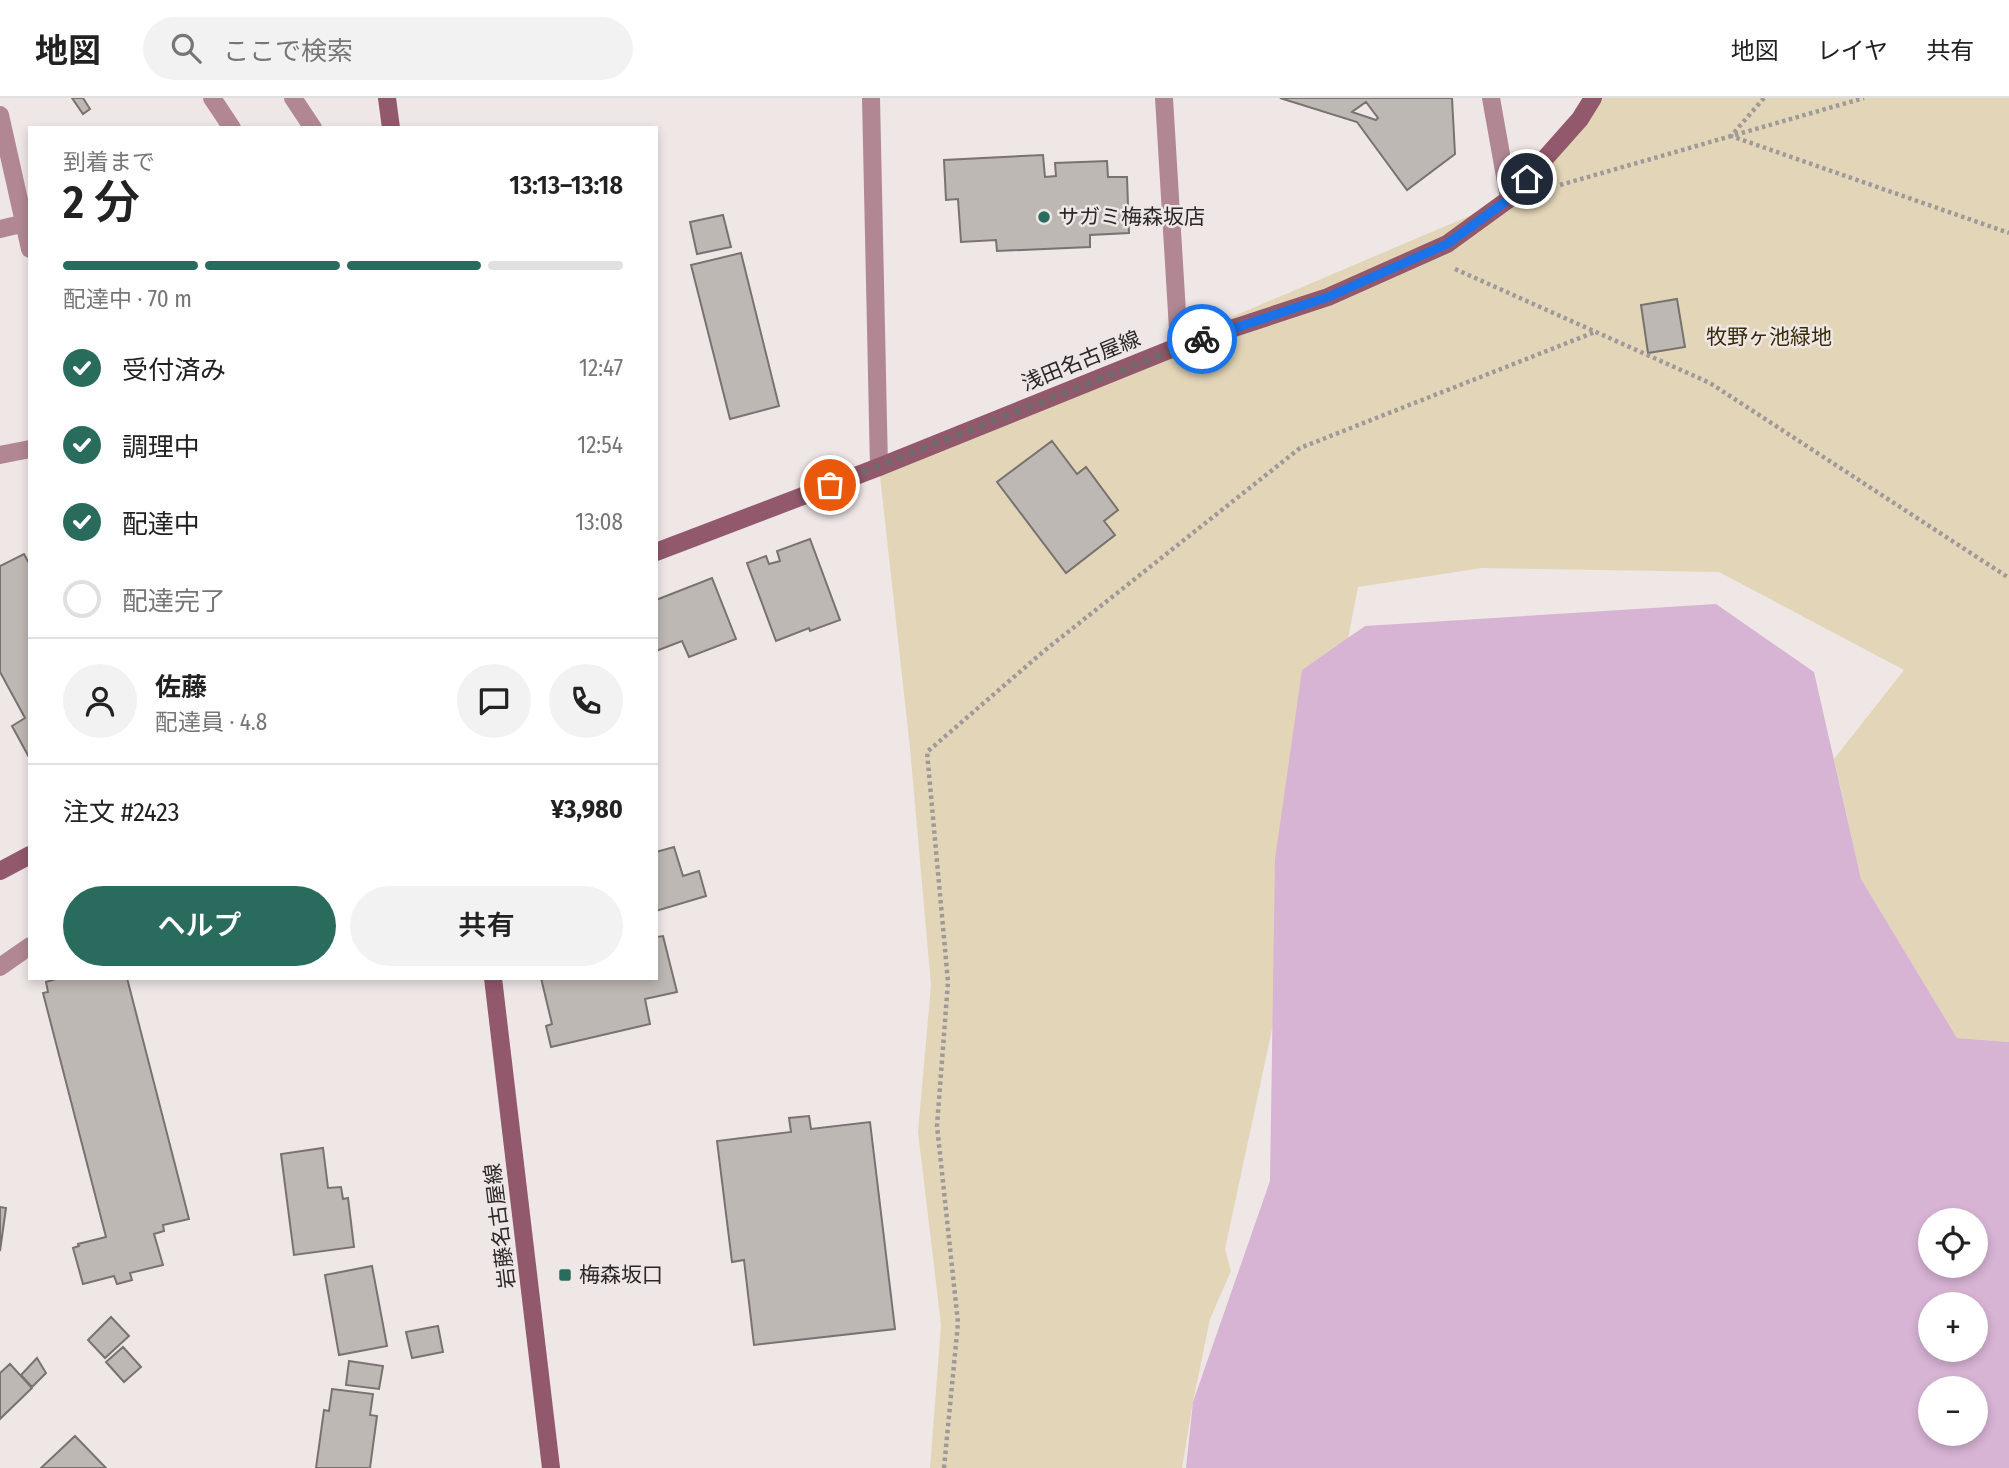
<!DOCTYPE html>
<html lang="ja">
<head>
<meta charset="utf-8">
<style>
  :root { --surface:#fff; --page:#f2f2f2; --text:#222; --muted:#767676; --line:#e0e0e0; --accent:#296c5e }
  body { margin:0; font-family:"Fira Sans Condensed","Noto Sans JP",sans-serif; background:var(--page); color:var(--text); height:100vh; display:flex; flex-direction:column; font-size:26px; white-space:nowrap }
  * { box-sizing:border-box; margin:0 }
  p { font-size:23px; color:var(--muted) }
  .icon { flex:none; width:38px; height:38px; fill:none; stroke:currentColor; stroke-width:2; stroke-linecap:round; stroke-linejoin:round }
  .map { position:relative; flex:1; overflow:hidden }
  .drawer { position:absolute; left:28px; top:28px; width:630px; height:854px; display:flex; flex-direction:column; background:var(--surface); border-radius:0px; box-shadow:0 4px 10px #0003 }
  .drawer>* { flex:none }
  .controls { position:absolute; left:1918px; top:1110px; display:grid; gap:14px }
  .controls a { display:grid; place-items:center; width:70px; height:70px; border-radius:50%; background:var(--surface); box-shadow:0 4px 10px #0003; font-size:35px }
  .pin { position:absolute; display:grid; place-items:center; width:60px; height:60px; color:#fff; margin:-30px; border:4px solid #fff; border-radius:50%; box-shadow:0 2px 7px #0007 }
  .courier { position:absolute; display:grid; place-items:center; width:70px; height:70px; margin:-35px; border:5px solid #1a73e8; border-radius:50%; background:#fff; color:#222; box-shadow:0 2px 9px #0007 }
  .summary em { font-style:normal; font-weight:600 }
  .summary div { display:flex; flex-direction:column-reverse }
  .summary { display:flex; align-items:center; justify-content:space-between; height:119px; padding:0 35px }
  h1 { font-size:46px; font-weight:600; line-height:52px }
  .bar { display:grid; grid-template-columns:repeat(4,1fr); gap:10px 7px; align-content:center; height:84px; padding:0 35px }
  .bar i { height:9px; border-radius:5px; background:var(--line) }
  .bar .on { background:var(--accent) }
  .bar p { grid-column:span 4 }
  .line { display:flex; align-items:center; gap:18px; padding:0 35px; border-top:2px solid var(--line) }
  .line div { flex:1 }
  .round { display:grid; place-items:center; flex:none; width:74px; height:74px; border-radius:37px; background:var(--page) }
  ol { padding:0 35px; list-style:none }
  li { display:flex; align-items:center; gap:21px; height:77px }
  li p { margin-inline-start:auto }
  li .icon { padding:7px; border-radius:50%; background:var(--accent); color:#fff; stroke-width:4 }
  li:last-child { color:var(--muted) }
  li i { width:38px; height:38px; border:4px solid var(--line); border-radius:50% }
  .primary-button { display:flex; gap:14px; margin-top:auto; padding:14px 35px }
  .primary-button a { flex:1; height:80px; border-radius:42px; background:var(--accent); color:#fff; font-size:28px; font-weight:600; line-height:80px; text-align:center }
  .primary-button a+a { background:var(--page); color:var(--text) }
  header { display:flex; align-items:center; gap:42px; box-sizing:border-box; height:98px; padding:0 35px; background:var(--surface); border-bottom:2px solid var(--line) }
  header strong { font-size:33px }
  nav { display:flex; gap:38px; margin-inline-start:auto; font-size:24px }
  .search { width:490px; height:63px; background:var(--page); display:flex; align-items:center; gap:18px; box-sizing:border-box; padding:0 24px; border-radius:38px; color:var(--muted); font-size:26px }
  .map>svg:first-child { display:block }
  .green { fill:#e3d6b8 }
  .water { fill:#d7b3d4; fill-rule:evenodd }
  .building { fill:#bdb8b4; stroke:#78736f; stroke-width:2; fill-rule:evenodd }
  .lines { fill:none; stroke-linecap:round; stroke-linejoin:round }
  .path { stroke:#9f9a99; stroke-width:4.5; stroke-dasharray:3.5 3.5; stroke-linecap:butt }
  .service { stroke:#b18794; stroke-width:18 }
  .minor { stroke:#b18794; stroke-width:18 }
  .secondary { stroke:#92586c; stroke-width:18 }
  .done { stroke:#6f6b6a; stroke-width:7; stroke-dasharray:0 12.6 }
  .route { stroke:#1a73e8; stroke-width:9 }
  .poi-dot { fill:#296c5e; stroke:#efe7e6; stroke-width:2.5 }
  .labels { text-anchor:middle; stroke-width:5; stroke-linejoin:round; paint-order:stroke }
  .poi-label { font-size:21px; fill:#2a2827; stroke:#efe7e6; text-anchor:start }
  .park-label { font-size:21px; fill:#382b07; stroke:#efe7e6 }
  .street-label { font-size:21px; fill:#2a2827; stroke:#efe7e6 }
</style>
</head>
<body>
<header>
<strong>地図</strong>
<div class="search"><svg class="icon" aria-label="search" viewBox="0 0 24 24"><circle cx="10" cy="10" r="6"/><path d="M15 15l6 6"/></svg>ここで検索</div>
<nav><a>地図</a><a>レイヤ</a><a>共有</a></nav>
</header>
<div class="map">
<svg width="2009" height="1370" viewBox="0 0 2009 1370">
  <rect width="100%" height="100%" fill="#efe7e6"/>
  <path class="green" d="M 1598,0 L 2009,0 L 2009,944 L 1957,940 L 1861,781 L 1834,661 L 1904,572 L 1719,474 L 1482,470 L 1358,489 L 1273,927 L 1225,1151 L 1231,1173 L 1210,1221 L 1193,1304 L 1182,1370 L 930,1370 L 941,1227 L 918,1034 L 931,887 L 910,650 L 879,369 L 1509,101 Z"/>
  <path class="water" d="M 1716,506 L 1814,574 L 1861,781 L 1957,940 L 2009,944 L 2009,1370 L 1186,1370 L 1193,1304 L 1270,1083 L 1275,761 L 1302,572 L 1365,528 ZM 1930,1122 L 1976,1122 L 1976,1167 L 1930,1167 ZM 1930,1206 L 1976,1206 L 1976,1251 L 1930,1251 ZM 1930,1290 L 1976,1290 L 1976,1335 L 1930,1335 Z"/>
  <path class="building" d="M 72,0 L 83,0 L 90,11 L 83,16 Z
    M 1280,0 L 1452,0 L 1455,56 L 1407,92 L 1357,24 ZM 1366,4 L 1378,20 L 1376,22 L 1352,14 Z
    M 1043,57 L 1045,79 L 1056,78 L 1055,65 L 1107,63 L 1108,79 L 1127,79 L 1129,135 L 1090,137 L 1090,149 L 997,153 L 996,142 L 961,144 L 958,101 L 946,102 L 944,62 Z
    M 723,117 L 731,149 L 697,156 L 690,124 Z
    M 741,155 L 779,308 L 730,321 L 691,167 Z
    M 1677,201 L 1685,249 L 1648,255 L 1641,207 Z
    M 1052,343 L 1077,376 L 1086,369 L 1118,412 L 1104,423 L 1115,437 L 1066,475 L 997,384 Z
    M 810,441 L 840,522 L 810,533 L 809,530 L 776,543 L 747,465 L 766,458 L 769,466 L 780,463 L 777,453 Z
    M 24,456 L 30,467 L 30,661 L 12,628 L 25,620 L 0,574 L 0,468 Z
    M 712,480 L 736,541 L 689,559 L 682,543 L 656,553 L 656,502 Z
    M 674,749 L 683,778 L 699,773 L 706,798 L 656,813 L 656,754 Z
    M 663,838 L 677,894 L 645,901 L 650,926 L 551,949 L 546,928 L 552,926 L 541,880 L 656,880 L 656,839 Z
    M 59,880 L 127,880 L 189,1121 L 163,1127 L 164,1133 L 154,1136 L 163,1167 L 130,1175 L 132,1182 L 117,1186 L 114,1178 L 83,1186 L 73,1150 L 79,1148 L 78,1146 L 106,1139 L 43,895 L 48,894 L 46,884 Z
    M 809,1018 L 811,1031 L 870,1024 L 895,1231 L 754,1247 L 744,1162 L 732,1164 L 717,1043 L 791,1034 L 789,1020 Z
    M 323,1050 L 328,1090 L 341,1089 L 343,1101 L 348,1100 L 354,1149 L 294,1157 L 281,1056 Z
    M 0,1109 L 6,1110 L 0,1153 Z
    M 372,1168 L 387,1248 L 339,1257 L 325,1177 Z
    M 111,1219 L 129,1238 L 105,1260 L 88,1242 Z
    M 438,1228 L 443,1254 L 412,1260 L 406,1234 Z
    M 123,1249 L 141,1269 L 124,1284 L 106,1264 Z
    M 37,1260 L 46,1275 L 32,1289 L 21,1277 Z
    M 349,1263 L 383,1268 L 379,1291 L 346,1287 Z
    M 10,1266 L 32,1290 L 0,1321 L 0,1275 Z
    M 332,1291 L 373,1296 L 370,1317 L 377,1318 L 370,1370 L 316,1370 L 324,1312 L 329,1313 Z
    M 75,1338 L 106,1370 L 41,1370 Z"/>
  <g class="lines">
    <path class="path" d="M 1764,0 L 1731,38 L 2009,135
      M 1560,87 L 1864,0
      M 1455,171 L 1710,285 L 2009,480
      M 944,1370 L 958,1225 L 937,1028 L 948,884 L 927,654 L 1044,553 L 1300,350 L 1595,234"/>
    <path class="service" d="M 212,0 L 232,30
      M 293,0 L 313,30
      M 0,17 L 30,151
      M 0,131 L 30,124
      M 0,357 L 30,351"/>
    <path class="minor" d="M 871,0 L 879,369
      M 1164,0 L 1179,248
      M 1491,0 L 1509,101
      M 0,869 L 30,848"/>
    <path class="secondary" d="M 387,0 L 391,30
      M 656,454 L 879,369 L 1179,248 L 1328,199 L 1447,146 L 1509,101 L 1580,21 L 1593,0
      M 0,773 L 30,757
      M 493,880 L 551,1370"/>
  </g>
  <g class="lines">
    <path class="done" d="M 830,387 L 1202,241"/>
    <path class="route" d="M 1202,241 L 1328,199 L 1447,146 L 1509,101 L 1527,81"/>
  </g>
  <g class="poi-dot">
    <circle cx="1044" cy="119" r="7"/>
    <rect x="558" y="1170" width="14" height="14" rx="3.5"/>
  </g>
  <g class="labels">
    <g class="poi-label">
      <text x="1058" y="126">サガミ梅森坂店</text>
      <text x="579" y="1184">梅森坂口</text>
    </g>
    <g class="park-label">
      <text x="1769" y="246">牧野ヶ池緑地</text>
    </g>
    <g class="street-label">
      <text transform="translate(1081 263) rotate(-22)" y="7">浅田名古屋線</text>
      <text transform="translate(500 1128) rotate(-97)" y="7">岩藤名古屋線</text>
    </g>
  </g>
</svg>
<div class="controls">
<a><svg class="icon" aria-label="locate" viewBox="0 0 24 24"><circle cx="12" cy="12" r="6"/><path d="M12 2v4M12 18v4M2 12h4M18 12h4"/></svg></a>
<a>+</a>
<a>−</a>
</div>
<div class="pin" style="left:830px;top:387px;background:#ea580c"><svg class="icon" aria-label="bag" viewBox="0 0 24 24"><path d="M5 8h14l-1 12H6zM9 8a3 3 0 0 1 6 0"/></svg></div>
<div class="pin" style="left:1527px;top:81px;background:#1f2937"><svg class="icon" aria-label="home" viewBox="0 0 24 24"><path d="M3 11l9-7 9 7M6 9v11h12V9"/></svg></div>
<div class="courier" style="left:1202px;top:241px"><svg class="icon" aria-label="bike" viewBox="0 0 24 24"><circle cx="6" cy="16" r="4"/><circle cx="18" cy="16" r="4"/><path d="M6 16l4-8h5l3 8M10 8l3 8H6M13 5h3"/></svg></div>
<section class="drawer">
<div class="summary"><div><h1>2 分</h1><p>到着まで</p></div><em>13:13–13:18</em></div>
<div class="bar"><i class="on"></i><i class="on"></i><i class="on"></i><i></i><p>配達中 · 70 m</p></div>
<ol>
<li><svg class="icon" aria-label="check" viewBox="0 0 24 24"><path d="M5 12l5 5 9-10"/></svg>受付済み<p>12:47</p></li>
<li><svg class="icon" aria-label="check" viewBox="0 0 24 24"><path d="M5 12l5 5 9-10"/></svg>調理中<p>12:54</p></li>
<li><svg class="icon" aria-label="check" viewBox="0 0 24 24"><path d="M5 12l5 5 9-10"/></svg>配達中<p>13:08</p></li>
<li><i></i>配達完了</li>
</ol>
<div class="line" style="height:126px"><a class="round"><svg class="icon" aria-label="person" viewBox="0 0 24 24"><circle cx="12" cy="8" r="4"/><path d="M4 21q1-7 8-7t8 7"/></svg></a><div><b>佐藤</b><p>配達員 · 4.8</p></div><a class="round"><svg class="icon" aria-label="chat" viewBox="0 0 24 24"><path d="M4 5h16v11H9l-5 4z"/></svg></a><a class="round"><svg class="icon" aria-label="phone" viewBox="0 0 24 24"><path d="M5 4h4l2 5-3 2q2 4 5 5l2-3 5 2v4C11 20 4 13 5 4z"/></svg></a></div>
<div class="line" style="height:91px"><div>注文 #2423</div><b>¥3,980</b></div>
<div class="primary-button"><a>ヘルプ</a><a>共有</a></div>
</section>
</div>
</body>
</html>
